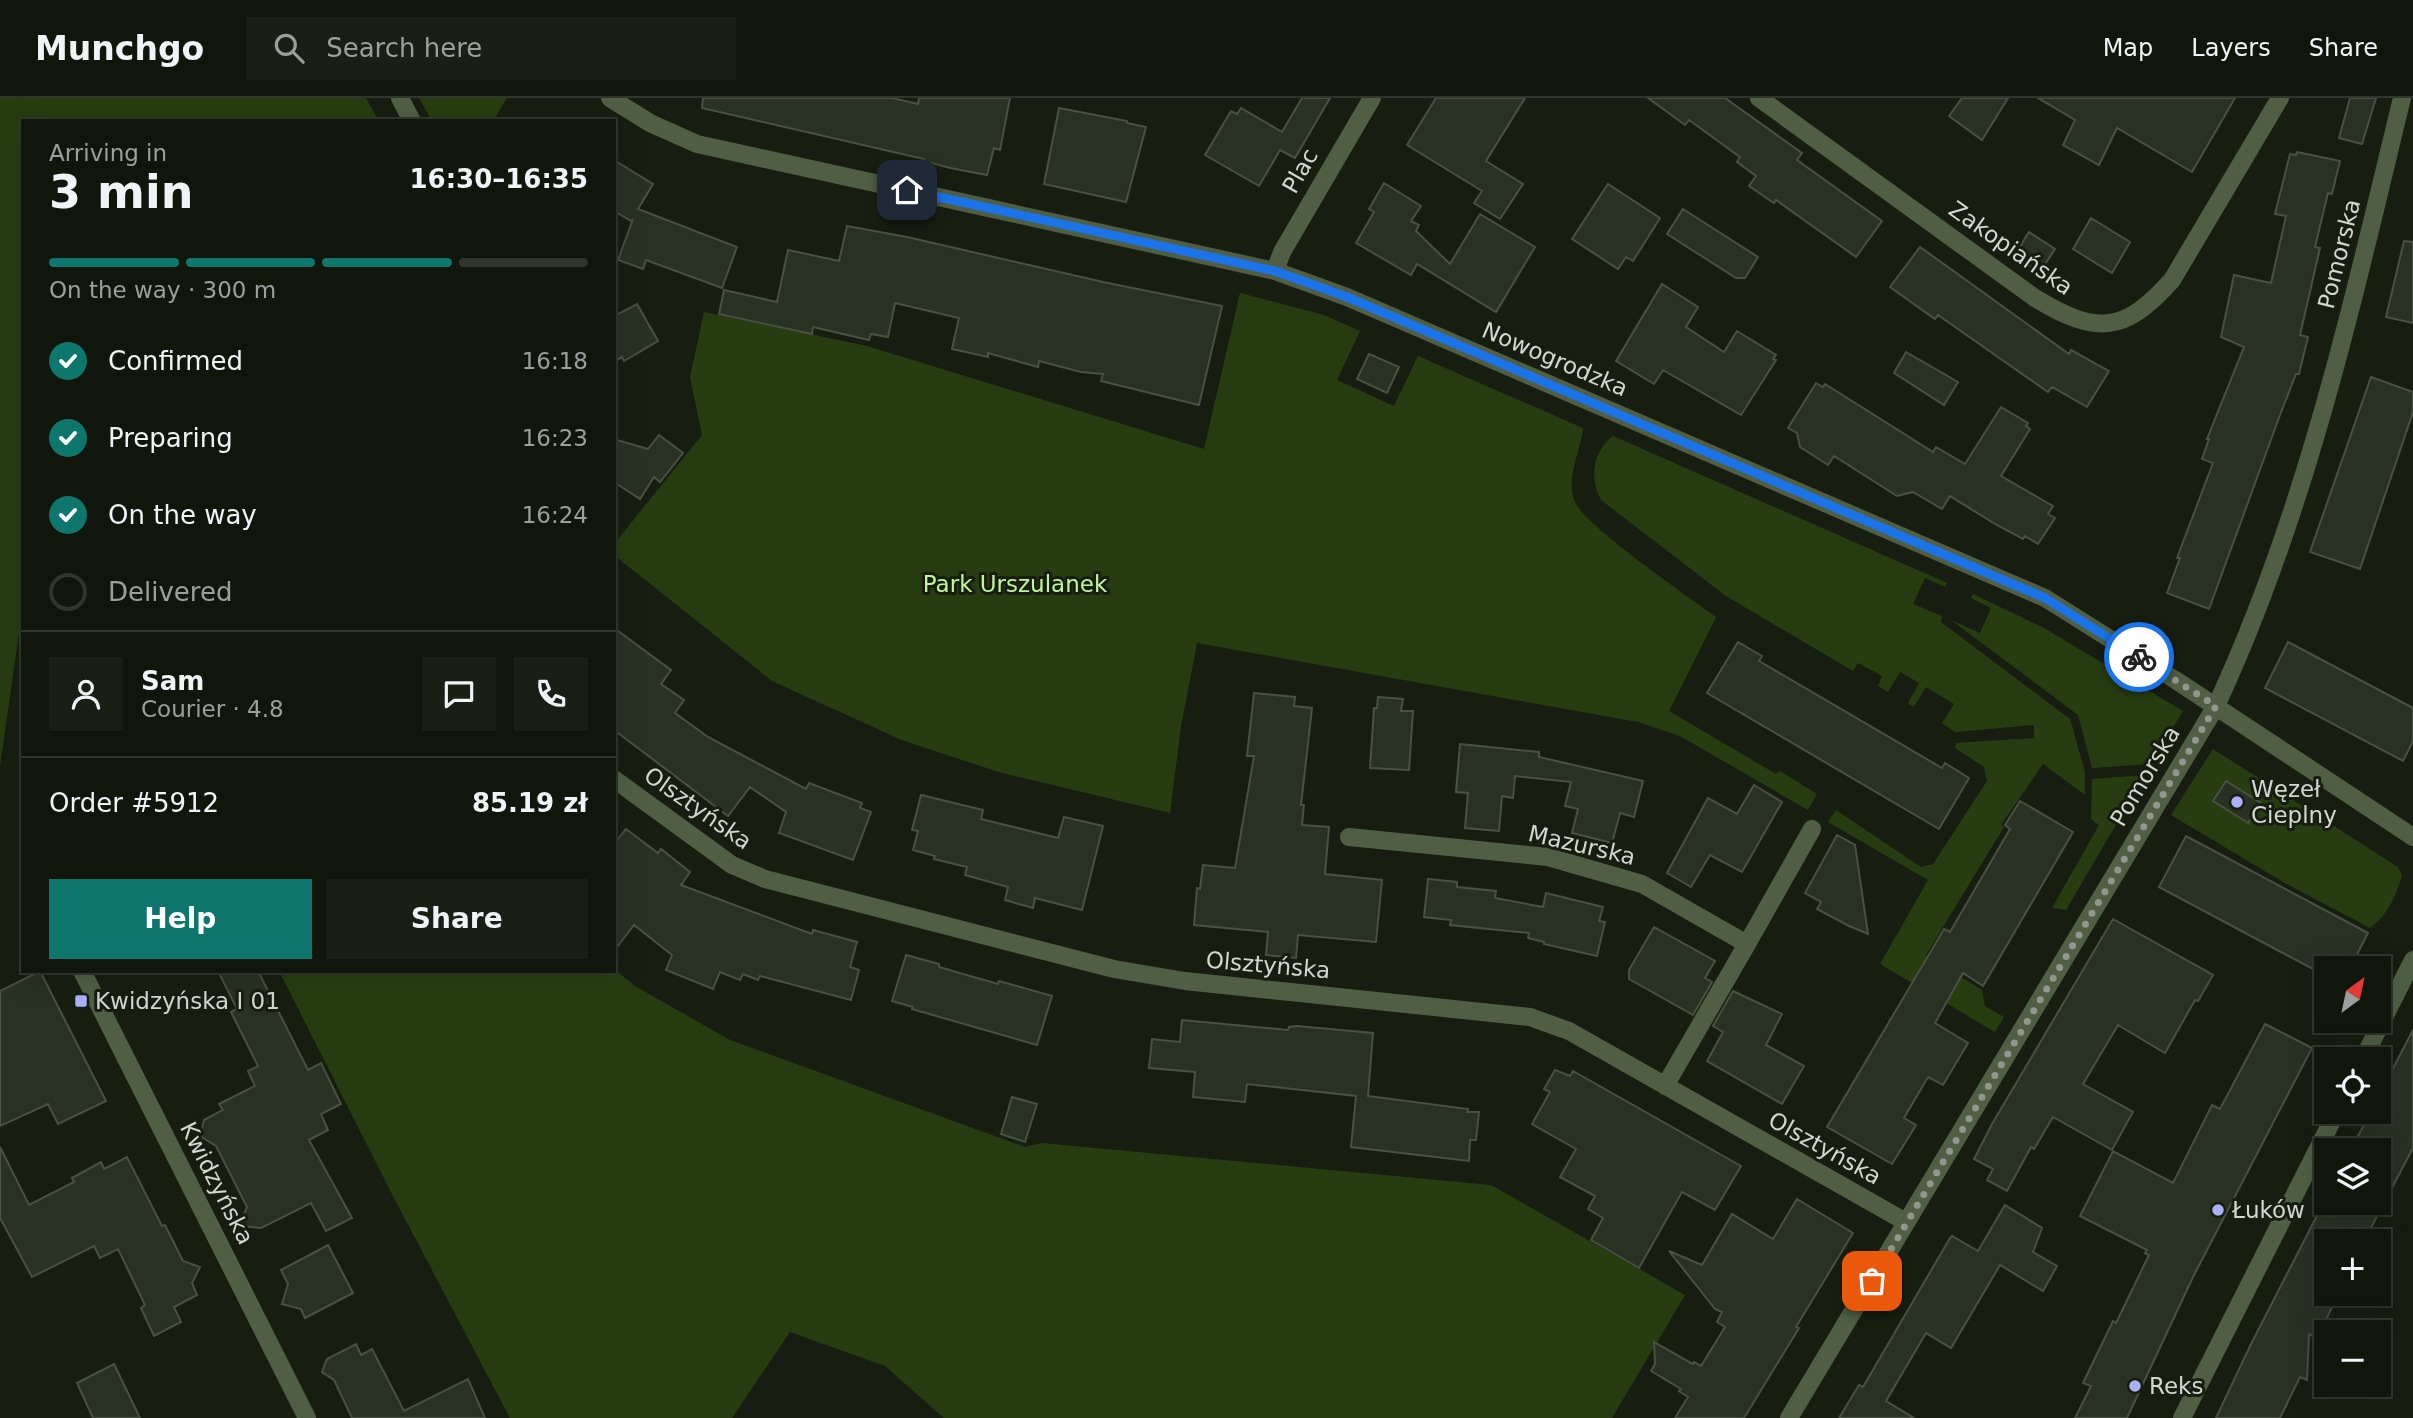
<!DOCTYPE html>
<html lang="en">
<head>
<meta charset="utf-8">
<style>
  :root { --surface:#11160d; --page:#1a1f16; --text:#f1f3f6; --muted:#9c9f9d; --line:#30352e; --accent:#0f766e }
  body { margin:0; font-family:"DejaVu Sans",sans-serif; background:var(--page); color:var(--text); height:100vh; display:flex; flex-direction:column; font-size:26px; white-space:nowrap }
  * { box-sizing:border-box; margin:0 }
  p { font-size:23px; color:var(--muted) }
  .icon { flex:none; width:38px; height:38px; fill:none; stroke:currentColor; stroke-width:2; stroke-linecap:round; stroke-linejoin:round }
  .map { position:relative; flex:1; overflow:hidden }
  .drawer { position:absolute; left:21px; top:21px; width:595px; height:854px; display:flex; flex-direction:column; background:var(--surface); border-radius:0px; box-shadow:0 7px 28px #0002,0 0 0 2px var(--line) }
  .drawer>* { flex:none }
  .needle { width:46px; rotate:33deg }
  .controls { position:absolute; left:2314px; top:858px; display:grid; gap:14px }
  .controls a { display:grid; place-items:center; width:77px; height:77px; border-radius:0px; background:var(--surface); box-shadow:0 7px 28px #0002,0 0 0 2px var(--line); font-size:35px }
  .pin { position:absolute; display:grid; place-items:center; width:60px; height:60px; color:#fff; margin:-30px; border-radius:14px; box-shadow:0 4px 10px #0006 }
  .courier { position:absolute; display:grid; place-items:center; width:70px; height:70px; margin:-35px; border:5px solid #1a73e8; border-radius:50%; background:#fff; color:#222; box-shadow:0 2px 9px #0007 }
  .overview em { font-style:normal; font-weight:600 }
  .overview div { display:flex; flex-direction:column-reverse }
  .overview { display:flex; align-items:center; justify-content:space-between; height:119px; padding:0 28px }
  h1 { font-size:46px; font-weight:600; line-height:52px }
  .bar { display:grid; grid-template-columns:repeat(4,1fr); gap:10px 7px; align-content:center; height:84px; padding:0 28px }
  .bar i { height:9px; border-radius:5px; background:var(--line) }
  .bar .active { background:var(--accent) }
  .bar p { grid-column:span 4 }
  .line { display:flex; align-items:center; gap:18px; padding:0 28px; border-top:2px solid var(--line) }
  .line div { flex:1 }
  .round { display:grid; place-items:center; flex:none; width:74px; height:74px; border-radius:0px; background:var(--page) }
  ol { padding:0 28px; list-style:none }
  li { display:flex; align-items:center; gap:21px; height:77px }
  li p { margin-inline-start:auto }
  li .icon { padding:7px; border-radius:50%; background:var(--accent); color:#fff; stroke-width:4 }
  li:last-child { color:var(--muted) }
  li i { width:38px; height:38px; border:4px solid var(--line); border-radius:50% }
  .primary-button { display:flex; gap:14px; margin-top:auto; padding:14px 28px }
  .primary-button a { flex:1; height:80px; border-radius:0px; background:var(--accent); color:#fff; font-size:28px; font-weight:600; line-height:80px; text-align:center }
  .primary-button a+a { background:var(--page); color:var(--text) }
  header { display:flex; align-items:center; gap:42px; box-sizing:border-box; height:98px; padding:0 35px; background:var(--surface); border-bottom:2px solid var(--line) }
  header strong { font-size:33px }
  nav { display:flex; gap:38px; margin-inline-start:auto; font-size:24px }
  .search { width:490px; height:63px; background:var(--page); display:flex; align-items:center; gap:18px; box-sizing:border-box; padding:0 24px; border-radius:0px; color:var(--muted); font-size:26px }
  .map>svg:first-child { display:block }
  .green { fill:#273d11 }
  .building { fill:#293124; stroke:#495142; stroke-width:2 }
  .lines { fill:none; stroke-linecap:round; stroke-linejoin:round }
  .minor { stroke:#505f44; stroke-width:18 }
  .done { stroke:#91978c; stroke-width:7; stroke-dasharray:0 12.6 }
  .route { stroke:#1a73e8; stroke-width:9 }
  .poi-dot { fill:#acaffb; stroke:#171e11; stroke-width:2.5 }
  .labels { text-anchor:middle; stroke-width:6; stroke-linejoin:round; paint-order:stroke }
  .street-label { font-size:23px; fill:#d3d8cf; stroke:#171e11 }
  .park-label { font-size:23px; fill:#c1f696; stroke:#171e11 }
  .poi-label { font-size:23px; fill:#d3d8cf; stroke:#171e11; text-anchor:start }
</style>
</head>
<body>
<header>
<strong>Munchgo</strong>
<div class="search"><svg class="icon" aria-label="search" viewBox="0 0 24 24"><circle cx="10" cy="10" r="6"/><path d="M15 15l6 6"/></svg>Search here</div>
<nav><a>Map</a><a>Layers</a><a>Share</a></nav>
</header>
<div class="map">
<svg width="2413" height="1320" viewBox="0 0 2413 1320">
  <rect width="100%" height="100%" fill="#171e11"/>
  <path class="green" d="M 0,0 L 366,0 L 379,23 L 23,23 L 23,508 L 0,668 Z
    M 419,0 L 507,0 L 493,23 L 432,23 Z
    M 1240,195 L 1324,217 L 1360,233 L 1337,282 L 1394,308 L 1418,258 L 1583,330 C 1581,352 1565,380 1575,404 C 1584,427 1690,500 1716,519 L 1669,613 L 1776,676 L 1780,673 L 1817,696 L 1808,712 L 1680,638 L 1638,624 L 1197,545 L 1181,628 L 1170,715 L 1002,675 L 904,643 L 772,583 L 614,457 L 614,446 L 702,337 L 690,279 L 704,214 L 867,248 L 1204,351 Z
    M 1613,338 L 1947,485 L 1945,489 L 1925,480 L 1913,506 L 1942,518 L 1941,524 L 2070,621 L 2085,674 L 2085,697 L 2043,666 L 2001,727 L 2004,729 L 1926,857 L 1982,892 L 1985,908 L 2004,919 L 1995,934 L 1880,866 L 1928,782 L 1828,724 L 1836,712 L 1921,769 L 1933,766 L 1987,683 L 1984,669 L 1955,650 L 1956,645 L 2034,640 L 2034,627 L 1955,634 L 1942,625 L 1954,606 L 1926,589 L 1914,609 L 1908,605 L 1919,585 L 1900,574 L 1888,594 L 1878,588 L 1882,578 L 1858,565 L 1853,573 L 1726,498 L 1601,402 C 1589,380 1593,353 1613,338 Z
    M 1973,496 L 2044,530 L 2183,613 L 2151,666 L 2092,670 L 2078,617 L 1951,522 L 1980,535 L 1991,510 L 1971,500 Z
    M 2213,651 L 2398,769 L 2402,777 C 2396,798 2388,817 2370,830 L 2283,784 L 2171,717 Z
    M 2145,677 L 2066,812 L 2052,810 L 2099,727 L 2091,721 L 2092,681 Z
    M 614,871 L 635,888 L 730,942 L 1025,1049 L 1042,1045 L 1491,1087 L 1685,1197 L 1612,1320 L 944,1320 L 885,1268 L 790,1234 L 732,1320 L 510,1320 L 393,1098 L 279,873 L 614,873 Z"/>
  <path class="building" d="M 703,0 L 892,0 L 918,6 L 919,0 L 1010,0 L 1000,52 L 994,50 L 987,77 L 950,70 L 924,63 L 924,61 L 702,10 Z
    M 1302,0 L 1330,0 L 1295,60 L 1280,52 L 1259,88 L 1205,57 L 1231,13 L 1237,16 L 1241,10 L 1282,34 Z
    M 1436,0 L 1525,0 L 1486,63 L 1523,86 L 1500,121 L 1474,105 L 1482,93 L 1407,47 Z
    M 1648,0 L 1725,0 L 1802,55 L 1797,62 L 1882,123 L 1856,159 L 1776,102 L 1774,105 L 1749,88 L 1756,78 L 1737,64 L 1740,59 L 1689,22 L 1685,27 Z
    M 1962,0 L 2008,0 L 1982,42 L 1949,18 Z
    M 2038,0 L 2235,0 L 2192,74 L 2117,30 L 2099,67 L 2063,47 L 2075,22 Z
    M 2350,0 L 2376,0 L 2362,46 L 2339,40 Z
    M 1059,10 L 1127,23 L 1127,25 L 1146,29 L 1126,104 L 1044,86 Z
    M 2297,54 L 2340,63 L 2332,96 L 2328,95 L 2315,149 L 2320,150 L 2300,237 L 2308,239 L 2299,276 L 2296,276 L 2280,317 L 2209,511 L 2167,495 L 2180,460 L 2177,460 L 2213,365 L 2202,361 L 2209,341 L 2207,341 L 2244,249 L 2221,239 L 2234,177 L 2271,185 L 2286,118 L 2275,116 L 2290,56 L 2296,57 Z
    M 614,62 L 653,86 L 638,111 L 737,149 L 722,190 L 646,162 L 643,171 L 618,162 L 633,121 L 631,123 L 614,113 Z
    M 1384,85 L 1421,108 L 1411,123 L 1419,127 L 1416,133 L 1450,166 L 1480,116 L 1535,149 L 1496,214 L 1417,166 L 1411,177 L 1356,145 L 1374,114 L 1369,111 Z
    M 1608,86 L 1660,120 L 1633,163 L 1626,159 L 1618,171 L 1572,141 Z
    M 1683,111 L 1758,159 L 1745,180 L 1736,180 L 1667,136 Z
    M 2091,120 L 2130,144 L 2112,175 L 2073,151 Z
    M 847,128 L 907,139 L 1103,184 L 1222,208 L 1199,307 L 1101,283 L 1103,276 L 1081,274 L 1039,263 L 1038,269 L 988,255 L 988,259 L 952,251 L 959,220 L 895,205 L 888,239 L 871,236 L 869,242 L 813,229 L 812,236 L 719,216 L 724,192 L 777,204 L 788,152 L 839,163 Z
    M 2029,134 L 2055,151 L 2040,174 L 2014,158 Z
    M 2404,143 L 2413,144 L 2413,225 L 2386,219 Z
    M 1920,149 L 2069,256 L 2071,252 L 2109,273 L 2087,309 L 2052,289 L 2048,294 L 1938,217 L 1935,221 L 1890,189 Z
    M 1662,186 L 1698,209 L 1686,229 L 1724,254 L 1737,233 L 1776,257 L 1773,261 L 1776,262 L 1741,317 L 1663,272 L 1654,286 L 1616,263 Z
    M 637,206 L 658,243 L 624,263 L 622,259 L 614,264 L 614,218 Z
    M 1906,254 L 1958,284 L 1944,307 L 1894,275 Z
    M 1369,256 L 1399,269 L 1387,295 L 1357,281 Z
    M 2371,279 L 2413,294 L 2413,314 L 2360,471 L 2310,454 Z
    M 1816,285 L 1823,289 L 1825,286 L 1933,354 L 1936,349 L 1965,366 L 2001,309 L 2028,325 L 2026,328 L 2030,331 L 2001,378 L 2053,408 L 2048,416 L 2055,420 L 2038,446 L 2025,438 L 2023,441 L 1995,426 L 1950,398 L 1942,411 L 1913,394 L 1897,398 L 1834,358 L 1828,367 L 1800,349 L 1797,335 L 1788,330 Z
    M 659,337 L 683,355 L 660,384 L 654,379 L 640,401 L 614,384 L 614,341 L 648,351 Z
    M 614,530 L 671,572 L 661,586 L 684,602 L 675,615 L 708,639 L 806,691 L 809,685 L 862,705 L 860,710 L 871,714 L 853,762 L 779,735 L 786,714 L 750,689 L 728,718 L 614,632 Z
    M 1738,544 L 1762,558 L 1759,563 L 1942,670 L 1945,665 L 1969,680 L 1939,731 L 1707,595 Z
    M 2288,544 L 2413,610 L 2413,643 L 2403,663 L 2265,590 Z
    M 1254,595 L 1295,599 L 1294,608 L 1312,610 L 1301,707 L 1304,707 L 1302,727 L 1329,729 L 1325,776 L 1382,782 L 1376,844 L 1298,837 L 1296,860 L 1266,857 L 1268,834 L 1194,827 L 1197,790 L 1200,791 L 1203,767 L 1235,770 L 1254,658 L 1247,658 Z
    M 1378,599 L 1403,601 L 1401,613 L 1413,613 L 1409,672 L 1370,670 L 1374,610 L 1377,610 Z
    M 1460,646 L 1539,654 L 1539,659 L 1643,683 L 1634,719 L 1620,715 L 1612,745 L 1572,735 L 1578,711 L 1565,708 L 1571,684 L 1515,678 L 1513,700 L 1502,698 L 1499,733 L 1465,730 L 1468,695 L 1456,694 Z
    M 2226,683 L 2261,705 L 2248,725 L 2213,703 Z
    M 1754,687 L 1782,704 L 1742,774 L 1710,757 L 1691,789 L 1667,775 L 1708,700 L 1737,716 Z
    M 921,697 L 983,712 L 981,721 L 1058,740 L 1064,719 L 1103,728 L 1082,812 L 1035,800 L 1033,810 L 1005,802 L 1008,789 L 965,777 L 967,769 L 934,761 L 935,758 L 913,752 L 918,733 L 912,732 Z
    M 2020,703 L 2073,734 L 1983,888 L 1963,875 L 1935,925 L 1968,945 L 1943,987 L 1928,979 L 1904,1020 L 1916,1027 L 1892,1066 L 1827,1029 L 1944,831 L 1950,834 L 2010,731 L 2005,727 Z
    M 626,731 L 658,755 L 661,751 L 690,774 L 681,787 L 812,836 L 813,832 L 857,844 L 850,869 L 859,872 L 851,902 L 760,878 L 758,882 L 743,876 L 740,882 L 720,874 L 713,891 L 666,872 L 672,857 L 634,827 L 614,853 L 614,746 Z
    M 1837,737 L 1855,747 L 1868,836 L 1849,828 L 1817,811 L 1821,804 L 1805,795 Z
    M 2186,738 L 2368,835 L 2350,870 L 2326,870 L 2326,878 L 2159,789 Z
    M 1428,781 L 1457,784 L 1457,789 L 1496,793 L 1495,800 L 1543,809 L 1546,795 L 1603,809 L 1599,823 L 1605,824 L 1597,858 L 1544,846 L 1544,844 L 1528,840 L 1529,835 L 1450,827 L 1451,822 L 1424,819 Z
    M 2113,821 L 2213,877 L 2198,903 L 2195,902 L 2165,955 L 2118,927 L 2083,986 L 2133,1014 L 2112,1052 L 2053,1019 L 2034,1051 L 2031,1049 L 2007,1093 L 1987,1082 L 1993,1071 L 1974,1061 L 1992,1026 Z
    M 1654,829 L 1715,863 L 1705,880 L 1712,884 L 1693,917 L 1629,881 L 1629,872 Z
    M 906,857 L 939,866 L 939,869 L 998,886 L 999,883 L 1052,898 L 1037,947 L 912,911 L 913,909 L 892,903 Z
    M 40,873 L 106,1003 L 58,1026 L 48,1006 L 0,1028 L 0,893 Z
    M 218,873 L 258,873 L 308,972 L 321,965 L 341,1006 L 321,1016 L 328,1032 L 309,1042 L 352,1120 L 326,1133 L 311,1105 L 261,1130 L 239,1128 L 247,1109 L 216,1048 L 200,1038 L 204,1022 L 223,1012 L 219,1006 L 255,988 L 248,973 L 258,968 L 231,914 L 237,911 Z
    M 1733,893 L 1782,916 L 1766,947 L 1804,968 L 1782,1006 L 1707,963 L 1723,934 L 1713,928 Z
    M 1182,922 L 1288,932 L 1289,929 L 1297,928 L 1373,935 L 1368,998 L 1468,1011 L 1467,1014 L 1479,1014 L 1476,1042 L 1470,1042 L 1469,1063 L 1351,1049 L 1356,998 L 1247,986 L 1245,1004 L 1193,999 L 1195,974 L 1149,970 L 1152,941 L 1180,944 Z
    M 2265,926 L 2312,950 L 2193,1179 L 2127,1320 L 2075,1320 L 2091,1288 L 2083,1285 L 2113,1223 L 2116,1225 L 2149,1157 L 2145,1155 L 2147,1152 L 2080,1118 L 2113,1053 L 2173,1085 L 2212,1007 L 2220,1011 Z
    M 2413,932 L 2413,1050 L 2364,1143 L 2326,1143 L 2326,1195 L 2339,1195 L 2317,1240 L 2309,1236 L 2307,1282 L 2300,1279 L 2280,1320 L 2216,1320 L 2251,1246 L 2326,1100 L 2326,1104 L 2378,1104 L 2378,1052 L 2351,1052 L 2371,1013 L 2378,1013 L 2378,999 Z
    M 1555,972 L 1570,978 L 1573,973 L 1741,1068 L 1715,1112 L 1682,1094 L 1639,1170 L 1591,1142 L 1603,1120 L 1588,1111 L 1595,1098 L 1560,1079 L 1576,1051 L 1532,1026 L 1550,994 L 1544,991 Z
    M 1012,999 L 1037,1006 L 1025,1044 L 1001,1036 Z
    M 0,1049 L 29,1107 L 74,1084 L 72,1080 L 101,1064 L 104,1071 L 127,1059 L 162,1128 L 165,1127 L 183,1163 L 200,1169 L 192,1185 L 197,1197 L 174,1209 L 181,1224 L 154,1238 L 141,1210 L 145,1207 L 118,1151 L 100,1160 L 94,1148 L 32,1179 L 0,1120 Z
    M 1797,1101 L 1853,1135 L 1796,1229 L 1799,1230 L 1744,1320 L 1675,1320 L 1688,1299 L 1679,1293 L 1681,1291 L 1651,1273 L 1655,1266 L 1654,1244 L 1693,1266 L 1694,1264 L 1701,1268 L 1725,1229 L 1717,1224 L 1722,1214 L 1715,1211 L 1669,1153 L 1702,1167 L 1732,1116 L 1773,1141 Z
    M 2005,1107 L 2042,1130 L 2033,1154 L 2057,1168 L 2043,1193 L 2000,1167 L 1951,1250 L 1926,1235 L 1886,1303 L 1914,1320 L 1839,1320 L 1859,1287 L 1863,1289 L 1950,1140 L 1952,1138 L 1978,1153 Z
    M 328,1147 L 353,1195 L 305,1220 L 301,1211 L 282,1206 L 288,1186 L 281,1172 Z
    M 356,1246 L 361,1257 L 372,1251 L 404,1313 L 468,1281 L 485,1320 L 352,1320 L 334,1282 L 322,1274 L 327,1261 Z
    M 114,1266 L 140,1320 L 93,1320 L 77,1285 Z"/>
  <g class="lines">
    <path class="minor" d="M 400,0 L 412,23
      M 610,0 L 650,25 L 697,46 L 1275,173 L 1347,199 L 2045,500 L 2177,583 L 2413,739
      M 1759,0 L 2035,200 C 2096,237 2124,236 2172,182 L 2280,0
      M 1275,173 L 1282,154 L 1372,0
      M 614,681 L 732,767 L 765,781 L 1114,871 L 1185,883 L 1530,919 L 1569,933 L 1906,1124
      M 1349,739 L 1548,759 L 1642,786 L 1747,846 L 1665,988
      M 1747,846 L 1812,731
      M 82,873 L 307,1320
      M 2363,961 L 2413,862
      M 1789,1320 L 2216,608 C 2306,415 2352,206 2402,0
      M 2182,1320 L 2337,1013"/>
  </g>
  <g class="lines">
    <path class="done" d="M 1872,1183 L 2216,608 L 2139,559"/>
    <path class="route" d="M 907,92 L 1275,173 L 1347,199 L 2045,500 L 2139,559"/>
  </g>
  <g class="poi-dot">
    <circle cx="2237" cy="704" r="7"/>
    <rect x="74" y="896" width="14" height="14" rx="3.5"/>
    <circle cx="2218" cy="1112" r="7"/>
    <circle cx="2135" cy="1288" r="7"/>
  </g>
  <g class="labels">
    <g class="street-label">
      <text transform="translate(1300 73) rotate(-60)" y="8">Plac</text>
      <text transform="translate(2011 150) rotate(35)" y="8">Zakopiańska</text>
      <text transform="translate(2339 156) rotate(-76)" y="8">Pomorska</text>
      <text transform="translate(1555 261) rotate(23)" y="8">Nowogrodzka</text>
      <text transform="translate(2145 678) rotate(-59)" y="8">Pomorska</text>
      <text transform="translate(698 710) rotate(35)" y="8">Olsztyńska</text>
      <text transform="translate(1582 747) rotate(13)" y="8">Mazurska</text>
      <text transform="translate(1268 867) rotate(5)" y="8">Olsztyńska</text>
      <text transform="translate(1825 1050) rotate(29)" y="8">Olsztyńska</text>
      <text transform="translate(217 1085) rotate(63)" y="8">Kwidzyńska</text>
    </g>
    <g class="park-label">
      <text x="1015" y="494">Park Urszulanek</text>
    </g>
    <g class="poi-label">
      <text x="2251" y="699">Węzeł<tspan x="2251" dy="26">Cieplny</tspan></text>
      <text x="95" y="911">Kwidzyńska I 01</text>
      <text x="2232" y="1120">Łuków</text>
      <text x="2149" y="1296">Reks</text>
    </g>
  </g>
</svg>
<div class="controls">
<a><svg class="needle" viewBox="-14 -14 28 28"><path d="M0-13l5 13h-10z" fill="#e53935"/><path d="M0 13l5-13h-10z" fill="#9c9f9d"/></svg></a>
<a><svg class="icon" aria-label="locate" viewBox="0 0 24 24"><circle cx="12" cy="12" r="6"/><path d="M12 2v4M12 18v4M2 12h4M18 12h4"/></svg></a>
<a><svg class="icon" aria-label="layers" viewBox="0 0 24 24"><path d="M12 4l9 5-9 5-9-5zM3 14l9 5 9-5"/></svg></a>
<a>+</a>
<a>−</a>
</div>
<div class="pin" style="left:1872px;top:1183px;background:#ea580c"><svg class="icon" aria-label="bag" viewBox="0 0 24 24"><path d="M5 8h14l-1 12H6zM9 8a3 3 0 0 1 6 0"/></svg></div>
<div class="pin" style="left:907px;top:92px;background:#1f2937"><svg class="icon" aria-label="home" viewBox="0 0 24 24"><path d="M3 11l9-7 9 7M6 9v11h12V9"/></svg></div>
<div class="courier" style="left:2139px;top:559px"><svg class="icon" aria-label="bike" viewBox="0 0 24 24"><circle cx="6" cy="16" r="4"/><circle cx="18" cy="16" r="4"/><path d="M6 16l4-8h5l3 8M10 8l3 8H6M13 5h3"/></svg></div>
<section class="drawer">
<div class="overview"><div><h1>3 min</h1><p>Arriving in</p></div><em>16:30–16:35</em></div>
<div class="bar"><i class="active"></i><i class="active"></i><i class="active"></i><i></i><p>On the way · 300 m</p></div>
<ol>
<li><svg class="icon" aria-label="check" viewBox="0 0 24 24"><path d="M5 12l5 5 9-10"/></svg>Confirmed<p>16:18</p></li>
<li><svg class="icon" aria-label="check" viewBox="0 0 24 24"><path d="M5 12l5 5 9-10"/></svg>Preparing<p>16:23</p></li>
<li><svg class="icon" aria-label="check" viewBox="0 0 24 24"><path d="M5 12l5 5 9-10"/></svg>On the way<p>16:24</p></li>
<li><i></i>Delivered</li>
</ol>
<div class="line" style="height:126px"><a class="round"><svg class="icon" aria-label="person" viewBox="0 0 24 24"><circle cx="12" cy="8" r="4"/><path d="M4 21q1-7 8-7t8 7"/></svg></a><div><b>Sam</b><p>Courier · 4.8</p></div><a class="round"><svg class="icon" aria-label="chat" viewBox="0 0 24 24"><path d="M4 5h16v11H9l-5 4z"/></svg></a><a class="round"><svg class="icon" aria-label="phone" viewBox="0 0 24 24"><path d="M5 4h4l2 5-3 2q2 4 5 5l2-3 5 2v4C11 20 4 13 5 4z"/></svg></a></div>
<div class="line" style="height:91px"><div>Order #5912</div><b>85.19 zł</b></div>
<div class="primary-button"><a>Help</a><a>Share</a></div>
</section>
</div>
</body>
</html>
